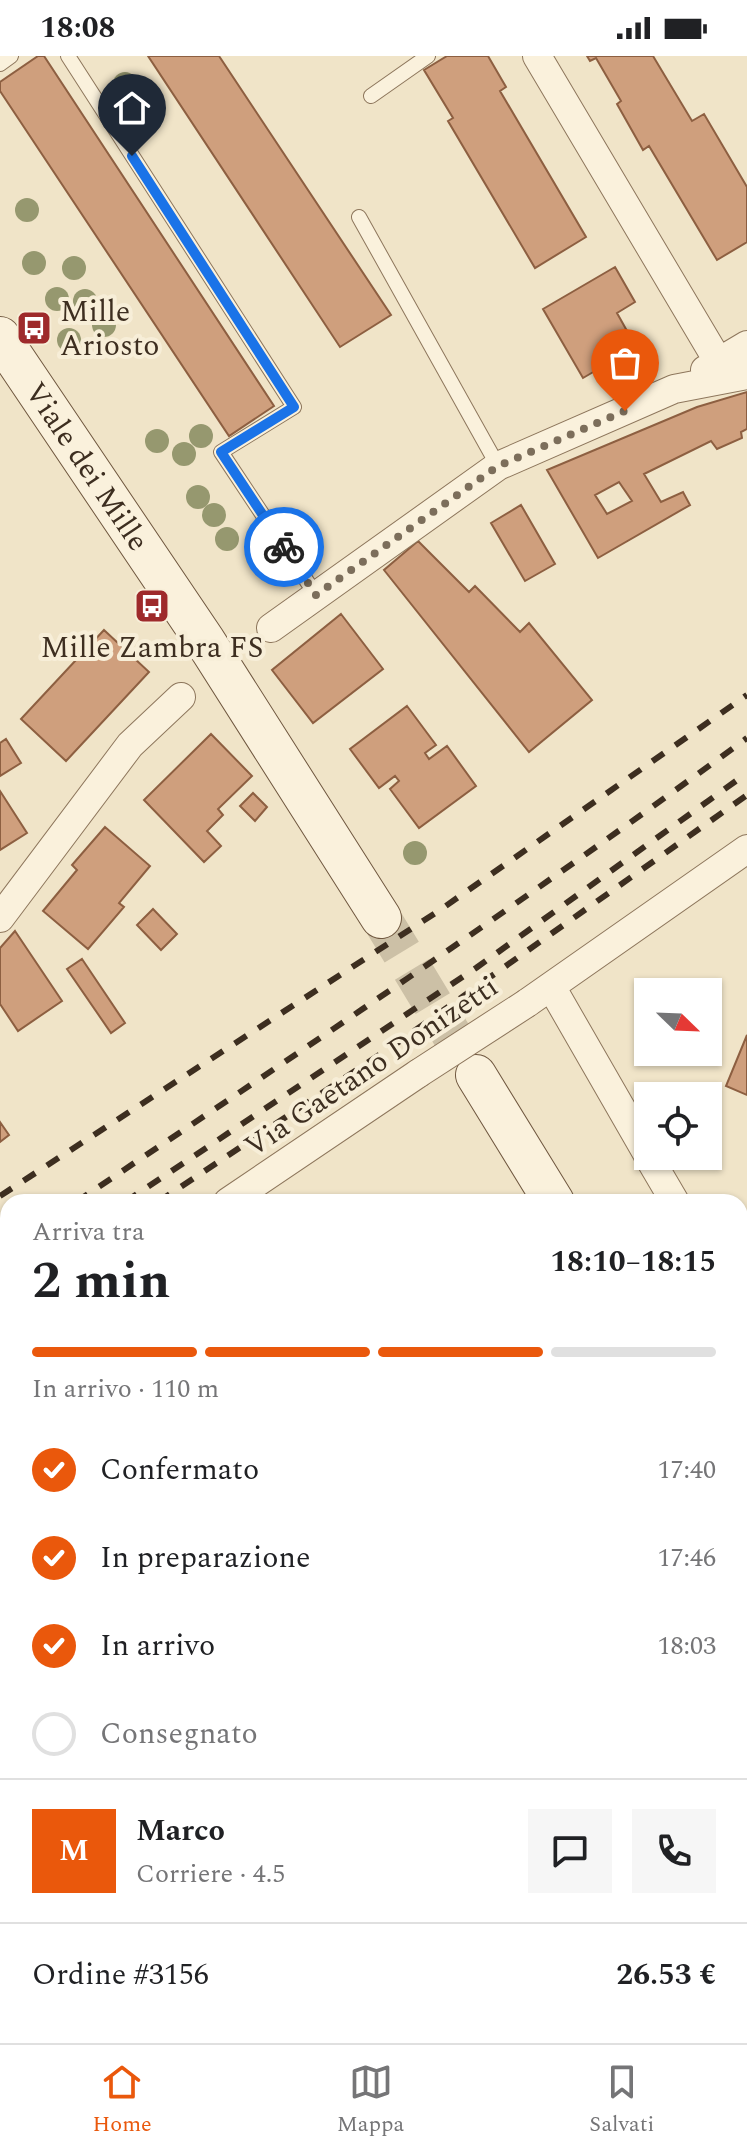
<!DOCTYPE html>
<html lang="it">
<head>
<meta charset="utf-8">
<style>
  :root { --surface:#fff; --page:#f6f6f6; --text:#202124; --muted:#757577; --line:#e0e0e0; --accent:#ea580c }
  body { margin:0; font-family:Spectral,serif; background:var(--page); color:var(--text); height:100vh; display:flex; flex-direction:column; font-size:30px; white-space:nowrap }
  * { box-sizing:border-box; margin:0 }
  p { font-size:26px; color:var(--muted) }
  .icon { flex:none; width:44px; height:44px; fill:none; stroke:currentColor; stroke-width:2; stroke-linecap:round; stroke-linejoin:round }
  .map { position:relative; flex:1; overflow:hidden }
  .panel { position:absolute; left:0px; top:1138px; width:748px; height:850px; display:flex; flex-direction:column; background:var(--surface); border-radius:24px 24px 0 0; box-shadow:0 2px 6px #0004 }
  .panel>* { flex:none }
  .needle { width:52px; rotate:113deg }
  .controls { position:absolute; left:634px; top:922px; display:grid; gap:16px }
  .controls a { display:grid; place-items:center; width:88px; height:88px; border-radius:0px; background:var(--surface); box-shadow:0 2px 6px #0004; font-size:40px }
  .pin { position:absolute; display:grid; place-items:center; width:68px; height:68px; color:#fff; margin:-82px -34px; border-radius:50% 50% 50% 0; rotate:-45deg; box-shadow:0 0 8px #0007 }
  .pin .icon { rotate:45deg }
  .courier { position:absolute; display:grid; place-items:center; width:80px; height:80px; margin:-40px; border:6px solid #1a73e8; border-radius:50%; background:#fff; color:#222; box-shadow:0 2px 10px #0007 }
  .headline em { font-style:normal; font-weight:700 }
  .headline div { display:flex; flex-direction:column-reverse }
  .headline { display:flex; align-items:center; justify-content:space-between; height:136px; padding:0 32px }
  h1 { font-size:52px; font-weight:700; line-height:60px }
  .bar { display:grid; grid-template-columns:repeat(4,1fr); gap:12px 8px; align-content:center; height:96px; padding:0 32px }
  .bar i { height:10px; border-radius:6px; background:var(--line) }
  .bar .current { background:var(--accent) }
  .bar p { grid-column:span 4 }
  .line { display:flex; align-items:center; gap:20px; padding:0 32px; border-top:2px solid var(--line) }
  .line div { flex:1 }
  .round { display:grid; place-items:center; flex:none; width:84px; height:84px; border-radius:0px; background:var(--page) }
  ol { padding:0 32px; list-style:none }
  li { display:flex; align-items:center; gap:24px; height:88px }
  li p { margin-inline-start:auto }
  li .icon { padding:8px; border-radius:50%; background:var(--accent); color:#fff; stroke-width:4 }
  li:last-child { color:var(--muted) }
  li i { width:44px; height:44px; border:4px solid var(--line); border-radius:50% }
  .status { display:flex; justify-content:space-between; align-items:center; height:56px; padding:0 40px; background:var(--surface); direction:ltr }
  .status svg { height:22px; fill:currentColor }
  .menu { display:flex; justify-content:space-around; align-items:center; height:112px; border-top:2px solid var(--line); background:var(--surface); font-size:22px; color:var(--muted) }
  .menu a { display:grid; justify-items:center; gap:4px }
  .menu .current { color:var(--accent) }
  .map>svg:first-child { display:block }
  .lines { fill:none; stroke-linecap:round; stroke-linejoin:round }
  .stream { stroke:#6f938a; stroke-width:9 }
  .building { fill:#cf9f7d; stroke:#8d5f41; stroke-width:2; fill-rule:evenodd }
  .secondary-tunnel { stroke:#ccc0a6; stroke-width:40; stroke-dasharray:40 20; stroke-linecap:butt }
  .lane-casing { stroke:#8d765c; stroke-width:16 }
  .street-casing { stroke:#8d765c; stroke-width:30 }
  .secondary-casing { stroke:#6f573f; stroke-width:42 }
  .lane { stroke:#faf1dc; stroke-width:14 }
  .street { stroke:#faf1dc; stroke-width:28 }
  .secondary { stroke:#faf1dc; stroke-width:40 }
  .rail { stroke:#3d2e20; stroke-width:6; stroke-dasharray:14 14; stroke-linecap:butt }
  .street-bridge-casing { stroke:#8d765c; stroke-width:30; stroke-linecap:butt }
  .street-bridge { stroke:#faf1dc; stroke-width:28 }
  .tree { fill:#96986f }
  .done { stroke:#7c6e5b; stroke-width:8; stroke-dasharray:0 14.4 }
  .route { stroke:#1a73e8; stroke-width:10 }
  .labels { text-anchor:middle; stroke-width:8; stroke-linejoin:round; paint-order:stroke }
  .poi-label { font-size:30px; fill:#3d2e20; stroke:#f7eed8; text-anchor:start }
  .street-label { font-size:30px; fill:#3d2e20; stroke:#f7eed8 }
</style>
</head>
<body>
<div class="status"><b>18:08</b><svg viewBox="0 0 49 12"><path d="M0 12V9h3v3zM5 12V6h3v6zM10 12V3h3v9zM15 12V0h3v12zM26 1h20v11H26zM47 4h2v5h-2z"/></svg></div>
<div class="map">
<svg width="747" height="1987" viewBox="0 0 747 1987">
  <rect width="100%" height="100%" fill="#f0e4c8"/>
  <g class="lines">
    <path class="stream" d="M 479,1987 L 480,1980"/>
  </g>
  <path class="building" d="M 38,0 L 44,0 L 274,350 L 229,380 L 0,35 L 0,26 Z
    M 148,0 L 219,0 L 391,259 L 340,291 Z
    M 447,0 L 488,0 L 506,31 L 500,35 L 586,181 L 535,212 L 448,65 L 453,62 L 424,14 Z
    M 587,0 L 653,0 L 692,65 L 704,58 L 747,131 L 747,186 L 717,204 L 649,90 L 643,94 L 617,48 L 621,45 L 596,2 L 590,5 Z
    M 615,211 L 635,246 L 617,257 L 636,291 L 583,322 L 543,253 Z
    M 747,336 L 747,373 L 741,376 L 742,382 L 717,393 L 711,385 L 644,418 L 661,446 L 683,436 L 690,449 L 598,502 L 547,414 L 697,351 ZM 619,426 L 632,445 L 607,458 L 595,439 Z
    M 521,449 L 555,508 L 525,525 L 491,467 Z
    M 418,485 L 469,536 L 475,530 L 520,576 L 529,567 L 592,644 L 529,696 L 384,514 Z
    M 341,558 L 383,613 L 313,667 L 272,614 Z
    M 104,574 L 149,616 L 66,705 L 21,663 Z
    M 407,650 L 436,689 L 425,697 L 429,703 L 447,690 L 476,730 L 419,772 L 390,733 L 399,725 L 395,720 L 379,732 L 350,693 Z
    M 211,678 L 252,720 L 218,753 L 223,759 L 207,775 L 221,790 L 204,806 L 144,744 Z
    M 6,683 L 21,707 L 0,720 L 0,687 Z
    M 0,735 L 27,777 L 0,794 Z
    M 253,737 L 267,751 L 255,765 L 240,750 Z
    M 105,771 L 150,810 L 119,847 L 124,851 L 88,893 L 43,855 L 77,814 L 72,809 Z
    M 153,853 L 177,878 L 161,894 L 137,869 Z
    M 15,875 L 62,945 L 18,975 L 0,948 L 0,892 Z
    M 82,903 L 125,967 L 111,977 L 67,913 Z
    M 747,979 L 747,1039 L 726,1030 Z
    M 0,1066 L 9,1079 L 0,1086 Z
    M 8,1400 L 8,1459 L 0,1447 L 0,1405 Z
    M 8,1556 L 8,1626 L 0,1631 L 0,1561 Z
    M 747,1688 L 747,1758 L 740,1762 L 740,1693 Z
    M 8,1721 L 8,1784 L 0,1771 L 0,1726 Z
    M 0,1771 L 8,1784 L 8,1826 L 0,1831 Z
    M 8,1838 L 8,1861 L 0,1866 L 0,1842 Z
    M 740,1907 L 747,1918 L 747,1932 L 740,1937 Z
    M 0,1934 L 8,1946 L 8,1980 L 15,1980 L 5,1987 L 0,1987 Z
    M 154,1980 L 249,1980 L 239,1987 L 159,1987 Z"/>
  <g class="lines">
    <path class="secondary-tunnel" d="M 381,862 L 476,1019"/>
    <defs>
      <path id="lane" d="M 68,0 L 294,351 L 221,396 L 316,539
        M 0,8 L 11,0
        M 371,40 L 428,0
        M 359,161 L 498,410
        M 0,1350 L 8,1344"/>
      <path id="street" d="M 537,0 L 718,305
        M 705,314 L 747,289
        M 271,572 L 498,410 L 674,333 L 747,319
        M 0,862 L 130,689 L 181,641
        M 552,932 L 648,1099
        M 527,947 L 747,793
        M 648,1100 L 675,1146
        M 228,1146 L 419,1017
        M 740,1230 L 747,1238
        M 0,1293 L 8,1288
        M 0,1677 L 8,1672
        M 56,1987 L 67,1980
        M 741,1987 L 747,1984"/>
      <g id="secondary">
        <path id="s1" d="M 0,281 L 205,585 L 381,862"/>
        <path d="M 476,1019 L 554,1146"/>
        <path d="M 740,1444 L 747,1455"/>
      </g>
    </defs>
    <use href="#lane" class="lane-casing"/>
    <use href="#street" class="street-casing"/>
    <use href="#secondary" class="secondary-casing"/>
    <use href="#lane" class="lane"/>
    <use href="#street" class="street"/>
    <use href="#secondary" class="secondary"/>
    <path class="rail" d="M 0,1140 L 440,854 L 747,639
      M 76,1146 C 302,995 528,843 747,682
      M 125,1146 L 476,912 L 747,717
      M 158,1146 L 400,985 L 747,739
      M 0,1196 L 8,1191
      M 0,1229 L 8,1223
      M 0,1251 L 8,1246"/>
    <defs>
      <path id="street-bridge" d="M 419,1017 L 527,947"/>
    </defs>
    <use href="#street-bridge" class="street-bridge-casing"/>
    <use href="#street-bridge" class="street-bridge"/>
  </g>
  <g class="tree">
    <circle cx="125" cy="28" r="12"/>
    <circle cx="145" cy="57" r="12"/>
    <circle cx="27" cy="154" r="12"/>
    <circle cx="34" cy="207" r="12"/>
    <circle cx="74" cy="212" r="12"/>
    <circle cx="57" cy="243" r="12"/>
    <circle cx="85" cy="245" r="12"/>
    <circle cx="104" cy="269" r="12"/>
    <circle cx="69" cy="284" r="12"/>
    <circle cx="201" cy="380" r="12"/>
    <circle cx="157" cy="385" r="12"/>
    <circle cx="184" cy="398" r="12"/>
    <circle cx="198" cy="441" r="12"/>
    <circle cx="214" cy="459" r="12"/>
    <circle cx="227" cy="483" r="12"/>
    <circle cx="415" cy="797" r="12"/>
  </g>
  <g class="lines">
    <path class="done" d="M 284,491 L 316,539 L 498,410 L 625,355"/>
    <path class="route" d="M 132,100 L 294,351 L 221,396 L 284,491"/>
  </g>
  <defs>
    <symbol id="bus-square" viewBox="-11 -11 22 22"><rect x="-9" y="-9" width="18" height="18" rx="4" fill="#9e2a2b" stroke="#f7eed8"/><path d="M-5-6H5V4H4V6H2V4H-2V6H-4V4H-5ZM-3.5-4V0h7V-4ZM-3.5 1.2v1.5H-2V1.2ZM2 1.2v1.5H3.5V1.2Z" fill="#fff"/></symbol>
  </defs>
  <g fill-rule="evenodd">
    <use href="#bus-square" x="14" y="252" width="40" height="40"/>
    <use href="#bus-square" x="132" y="530" width="40" height="40"/>
  </g>
  <g class="labels">
    <g class="poi-label">
      <text x="60" y="265">Mille<tspan x="60" dy="34">Ariosto</tspan></text>
      <text x="152" y="601" text-anchor="middle">Mille Zambra FS</text>
    </g>
    <g class="street-label">
      <text dy="10" stroke="none"><textPath href="#s1" startOffset="156">Viale dei Mille</textPath></text>
      <text transform="translate(371 1010) rotate(-34)" y="10">Via Gaetano Donizetti</text>
    </g>
  </g>
</svg>
<div class="controls">
<a><svg class="needle" viewBox="-14 -14 28 28"><path d="M0-13l5 13h-10z" fill="#e53935"/><path d="M0 13l5-13h-10z" fill="#757577"/></svg></a>
<a><svg class="icon" aria-label="locate" viewBox="0 0 24 24"><circle cx="12" cy="12" r="6"/><path d="M12 2v4M12 18v4M2 12h4M18 12h4"/></svg></a>
</div>
<div class="pin" style="left:625px;top:355px;background:#ea580c"><svg class="icon" aria-label="bag" viewBox="0 0 24 24"><path d="M5 8h14l-1 12H6zM9 8a3 3 0 0 1 6 0"/></svg></div>
<div class="pin" style="left:132px;top:100px;background:#1f2937"><svg class="icon" aria-label="home" viewBox="0 0 24 24"><path d="M3 11l9-7 9 7M6 9v11h12V9"/></svg></div>
<div class="courier" style="left:284px;top:491px"><svg class="icon" aria-label="bike" viewBox="0 0 24 24"><circle cx="6" cy="16" r="4"/><circle cx="18" cy="16" r="4"/><path d="M6 16l4-8h5l3 8M10 8l3 8H6M13 5h3"/></svg></div>
<section class="panel">
<div class="headline"><div><h1>2 min</h1><p>Arriva tra</p></div><em>18:10–18:15</em></div>
<div class="bar"><i class="current"></i><i class="current"></i><i class="current"></i><i></i><p>In arrivo · 110 m</p></div>
<ol>
<li><svg class="icon" aria-label="check" viewBox="0 0 24 24"><path d="M5 12l5 5 9-10"/></svg>Confermato<p>17:40</p></li>
<li><svg class="icon" aria-label="check" viewBox="0 0 24 24"><path d="M5 12l5 5 9-10"/></svg>In preparazione<p>17:46</p></li>
<li><svg class="icon" aria-label="check" viewBox="0 0 24 24"><path d="M5 12l5 5 9-10"/></svg>In arrivo<p>18:03</p></li>
<li><i></i>Consegnato</li>
</ol>
<div class="line" style="height:144px"><b class="round" style="background:var(--accent);color:#fff">M</b><div><b>Marco</b><p>Corriere · 4.5</p></div><a class="round"><svg class="icon" aria-label="chat" viewBox="0 0 24 24"><path d="M4 5h16v11H9l-5 4z"/></svg></a><a class="round"><svg class="icon" aria-label="phone" viewBox="0 0 24 24"><path d="M5 4h4l2 5-3 2q2 4 5 5l2-3 5 2v4C11 20 4 13 5 4z"/></svg></a></div>
<div class="line" style="height:104px"><div>Ordine #3156</div><b>26.53 €</b></div>
</section>
</div>
<nav class="menu">
<a class="current"><svg class="icon" aria-label="home" viewBox="0 0 24 24"><path d="M3 11l9-7 9 7M6 9v11h12V9"/></svg>Home</a>
<a><svg class="icon" aria-label="map" viewBox="0 0 24 24"><path d="M3 6l6-2 6 2 6-2v14l-6 2-6-2-6 2zM9 4v14M15 6v14"/></svg>Mappa</a>
<a><svg class="icon" aria-label="saved" viewBox="0 0 24 24"><path d="M7 4h10v16l-5-4-5 4z"/></svg>Salvati</a>
</nav>
</body>
</html>
